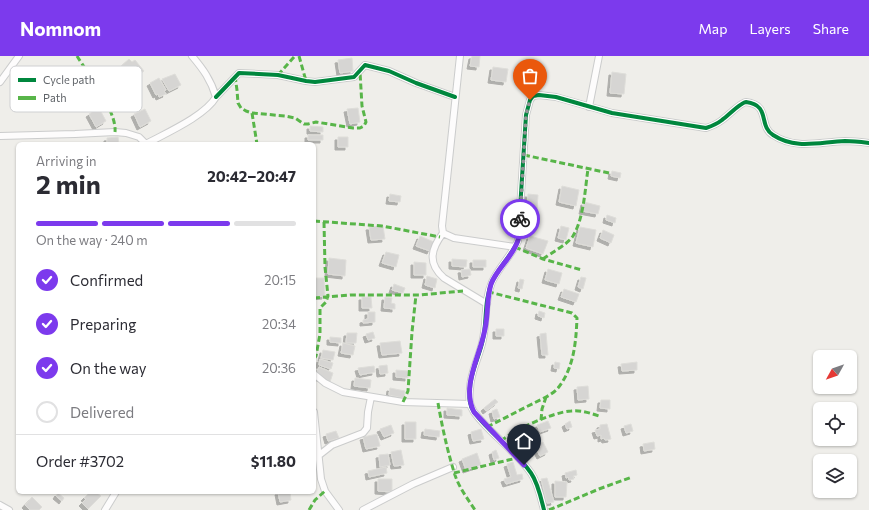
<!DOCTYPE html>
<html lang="en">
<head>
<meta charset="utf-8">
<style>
  :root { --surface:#fff; --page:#f2f2f3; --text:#2b2b33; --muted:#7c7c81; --line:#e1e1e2; --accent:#7c3aed }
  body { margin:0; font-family:Commissioner,sans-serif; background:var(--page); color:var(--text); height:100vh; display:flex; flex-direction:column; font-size:15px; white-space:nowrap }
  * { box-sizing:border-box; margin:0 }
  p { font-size:13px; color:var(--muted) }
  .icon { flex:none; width:22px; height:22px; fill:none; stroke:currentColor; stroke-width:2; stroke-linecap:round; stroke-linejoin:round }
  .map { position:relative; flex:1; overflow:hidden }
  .details { position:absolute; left:16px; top:86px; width:300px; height:352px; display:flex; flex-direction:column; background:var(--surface); border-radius:6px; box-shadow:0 1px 3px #0004 }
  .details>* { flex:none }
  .needle { width:26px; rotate:230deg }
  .fabs { position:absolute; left:813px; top:294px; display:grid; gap:8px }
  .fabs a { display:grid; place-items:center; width:44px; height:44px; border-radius:6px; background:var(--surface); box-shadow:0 1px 3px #0004; font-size:20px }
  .pin { position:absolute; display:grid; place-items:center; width:34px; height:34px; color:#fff; margin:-41px -17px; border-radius:50% 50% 50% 0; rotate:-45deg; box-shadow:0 0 4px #0007 }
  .pin .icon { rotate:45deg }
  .courier { position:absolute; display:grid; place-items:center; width:40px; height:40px; margin:-20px; border:3px solid #7c3aed; border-radius:50%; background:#fff; color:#222; box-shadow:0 1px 5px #0007 }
  .head em { font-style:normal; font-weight:700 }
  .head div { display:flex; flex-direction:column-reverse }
  .head { display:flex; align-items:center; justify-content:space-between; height:68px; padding:0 20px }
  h1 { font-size:26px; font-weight:700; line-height:30px }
  .bar { display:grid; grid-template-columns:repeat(4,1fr); gap:6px 4px; align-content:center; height:48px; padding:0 20px }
  .bar i { height:5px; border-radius:3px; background:var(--line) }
  .bar .current { background:var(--accent) }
  .bar p { grid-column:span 4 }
  .line { display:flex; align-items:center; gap:10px; padding:0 20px; border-top:1px solid var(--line) }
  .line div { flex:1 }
  ol { padding:0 20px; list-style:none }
  li { display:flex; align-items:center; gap:12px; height:44px }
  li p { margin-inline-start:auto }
  li .icon { padding:4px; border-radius:50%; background:var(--accent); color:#fff; stroke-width:4 }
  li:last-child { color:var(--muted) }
  li i { width:22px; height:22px; border:2px solid var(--line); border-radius:50% }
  header { display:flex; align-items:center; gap:24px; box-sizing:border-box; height:56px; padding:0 20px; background:var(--accent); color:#fff }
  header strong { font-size:19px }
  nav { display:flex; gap:22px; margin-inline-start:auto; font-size:14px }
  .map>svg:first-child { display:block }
  .building { fill:#d6d5d3; stroke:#deddd9; filter:url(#shadow) }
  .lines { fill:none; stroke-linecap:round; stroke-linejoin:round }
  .minor-casing { stroke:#cbcccc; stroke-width:8 }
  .minor { stroke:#fdfcfc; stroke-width:6 }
  .quiet { stroke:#58b549; stroke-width:3; stroke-dasharray:6 3; stroke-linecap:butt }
  .cycleway-casing { stroke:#fff; stroke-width:6 }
  .cycleway { stroke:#00873e; stroke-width:4 }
  .done { stroke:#919496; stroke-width:4; stroke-dasharray:0 7.2 }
  .route { stroke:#7c3aed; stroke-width:5 }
  .key { fill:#fff; stroke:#cfd0d2; stroke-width:1 }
  .key-label { font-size:11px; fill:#5f6368 }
</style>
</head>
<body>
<header>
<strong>Nomnom</strong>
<nav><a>Map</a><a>Layers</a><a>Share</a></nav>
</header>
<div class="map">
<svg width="869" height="454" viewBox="0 0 869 454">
  <defs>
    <filter id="shadow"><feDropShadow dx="-3" dy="3" stdDeviation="0" flood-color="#0004"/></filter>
  </defs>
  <rect width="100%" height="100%" fill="#efeeea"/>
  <path class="building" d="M 472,0 L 480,0 L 479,11 L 470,10 Z
    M 352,2 L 353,15 L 340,17 L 338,4 Z
    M 129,3 L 132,6 L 135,4 L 144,15 L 128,27 L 119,15 L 122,12 L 121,10 Z
    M 493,11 L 508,13 L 506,26 L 491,24 Z
    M 612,16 L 626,18 L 624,38 L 610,37 Z
    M 175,18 L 181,29 L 169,35 L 162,23 Z
    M 159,22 L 166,34 L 164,35 L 166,38 L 159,41 L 158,38 L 156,39 L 150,27 Z
    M 99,52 L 106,65 L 96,71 L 89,58 Z
    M 358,52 L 360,66 L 350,68 L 347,53 Z
    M 145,53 L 151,65 L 140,71 L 134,58 Z
    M 310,70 L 323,71 L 323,76 L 310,75 Z
    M 308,79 L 323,79 L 323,84 L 308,84 Z
    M 118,81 L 119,88 L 107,88 L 107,82 Z
    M 338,81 L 348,81 L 348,91 L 338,91 Z
    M 612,115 L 621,117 L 620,122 L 611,120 Z
    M 562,130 L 579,134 L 576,150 L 559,146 Z
    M 390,138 L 401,140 L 400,146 L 389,145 Z
    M 528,138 L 538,139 L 537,154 L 527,154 Z
    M 584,146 L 600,150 L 598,158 L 582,155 Z
    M 607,159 L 616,162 L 615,167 L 606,164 Z
    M 383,170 L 385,183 L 371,184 L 369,171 Z
    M 561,170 L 569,172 L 566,184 L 558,182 Z
    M 580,171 L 596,174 L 593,191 L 576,187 Z
    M 603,174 L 614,179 L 611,187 L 600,182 Z
    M 420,180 L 434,186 L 430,195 L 416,190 Z
    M 530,180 L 548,185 L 543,198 L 526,192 Z
    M 386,196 L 399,199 L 396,211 L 382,207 Z
    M 329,202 L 346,204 L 345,220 L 328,218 Z
    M 452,203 L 467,204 L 466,211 L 452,210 Z
    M 473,204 L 486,204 L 486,211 L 473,211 Z
    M 414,206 L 426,207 L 426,219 L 414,219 Z
    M 470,213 L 471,219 L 462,221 L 461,214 Z
    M 548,213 L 562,217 L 559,228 L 545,224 Z
    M 427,220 L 437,223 L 435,232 L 425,229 Z
    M 581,221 L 586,222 L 583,233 L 578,231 Z
    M 314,222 L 324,222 L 325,240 L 314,241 Z
    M 520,223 L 524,224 L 522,233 L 518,232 Z
    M 394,228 L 405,232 L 403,237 L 392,234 Z
    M 564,233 L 579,238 L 576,246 L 561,241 Z
    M 362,241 L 371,241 L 372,252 L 362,252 Z
    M 385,241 L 392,242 L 391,247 L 395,248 L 395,253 L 384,252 Z
    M 539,255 L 545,257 L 544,262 L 538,260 Z
    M 368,256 L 375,256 L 375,266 L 363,267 L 363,264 L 368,263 Z
    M 496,273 L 504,273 L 504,280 L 496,280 Z
    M 373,276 L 375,282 L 368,284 L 366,278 Z
    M 347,277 L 357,277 L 356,287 L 346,287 Z
    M 546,277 L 548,299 L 542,299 L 540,278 Z
    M 330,281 L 341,282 L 341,287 L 330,286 Z
    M 400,285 L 402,297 L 382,299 L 380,287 Z
    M 343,287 L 355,290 L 353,299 L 341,297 Z
    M 323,294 L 335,296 L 333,304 L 321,302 Z
    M 320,303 L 333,307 L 331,313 L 319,309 Z
    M 555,306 L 560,307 L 559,313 L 554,312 Z
    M 637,306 L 637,314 L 622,315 L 621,308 Z
    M 387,309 L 388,317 L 380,318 L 379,310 Z
    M 374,310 L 375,316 L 360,319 L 358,312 Z
    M 319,311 L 333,317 L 330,326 L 315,320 Z
    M 396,314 L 408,315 L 408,322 L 396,321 Z
    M 355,322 L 371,324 L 370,332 L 354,330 Z
    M 588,330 L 589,343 L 578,344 L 577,331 Z
    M 390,332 L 405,335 L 404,342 L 389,339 Z
    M 495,343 L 498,346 L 486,355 L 484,352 Z
    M 601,344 L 610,344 L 610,353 L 600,352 Z
    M 447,352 L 462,354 L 462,360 L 447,359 Z
    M 497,353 L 500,361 L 494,363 L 492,355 Z
    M 548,365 L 551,372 L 540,376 L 537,369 Z
    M 570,365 L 572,371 L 567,373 L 565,368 Z
    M 405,366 L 416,366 L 416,383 L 405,383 Z
    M 607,368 L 611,383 L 605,384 L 604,382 L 601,383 L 601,379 L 597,380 L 595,374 L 600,373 L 600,369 Z
    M 631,368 L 633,375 L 626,377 L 624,370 Z
    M 391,369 L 394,377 L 384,381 L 380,373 Z
    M 425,373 L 440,375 L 439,381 L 424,379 Z
    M 481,373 L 484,383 L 473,385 L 471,376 Z
    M 336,375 L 339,382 L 328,385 L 326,378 Z
    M 523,376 L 524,379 L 521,380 L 523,385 L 526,383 L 527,386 L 519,390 L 514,379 Z
    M 538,376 L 541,384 L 536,386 L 535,382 L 531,384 L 530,380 Z
    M 377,378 L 380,390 L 366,393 L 363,381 Z
    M 543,386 L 548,396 L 540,400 L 535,390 Z
    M 654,386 L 655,393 L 644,395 L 643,388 Z
    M 533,388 L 536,397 L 528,400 L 525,391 Z
    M 401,394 L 404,409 L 394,410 L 391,396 Z
    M 496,394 L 499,402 L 494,404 L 492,396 Z
    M 477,397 L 481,409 L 466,414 L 462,403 Z
    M 388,398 L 390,409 L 380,411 L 379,399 Z
    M 513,406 L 517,419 L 522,418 L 523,423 L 506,428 L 504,423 L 511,421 L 507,408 Z
    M 386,411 L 387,417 L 369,421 L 368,415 Z
    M 576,414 L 577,419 L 573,420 L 574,423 L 569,424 L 568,421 L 566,422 L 565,417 Z
    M 547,422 L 554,446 L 547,447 L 541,423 Z
    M 378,423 L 392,423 L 392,436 L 378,435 Z
    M 555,425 L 567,426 L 566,441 L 555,441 Z
    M 90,436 L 92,437 L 96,436 L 101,440 L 88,453 L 82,447 L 86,443 L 84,442 Z
    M 278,436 L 290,436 L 291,444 L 280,446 Z
    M 58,437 L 64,442 L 62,445 L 56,440 Z
    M 32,441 L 42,451 L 39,454 L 30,454 L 25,449 Z"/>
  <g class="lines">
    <defs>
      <path id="minor" d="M 460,0 L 442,170 L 443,177 L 454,182 L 515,191
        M 0,26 L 19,0
        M 216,41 L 239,17 L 278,19 L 306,25 L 315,26 L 354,21 L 365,9 L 389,15 L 416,27 L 455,41
        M 589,51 L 599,0
        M 0,80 L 75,78 L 115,76 L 126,77 L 139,81 L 146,88
        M 146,88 C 166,77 205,60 216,41 C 211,24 203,13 192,0
        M 443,177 C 431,193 427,207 444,222 L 487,248
        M 314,318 L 325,327 L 343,336 L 403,346 L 470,348
        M 314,356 L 321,423 L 325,435 L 339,454
        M 318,400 L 332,389 L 363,377 L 367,372 L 368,356 L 371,341
        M 0,449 L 9,454
        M 105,454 L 116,436
        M 363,454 L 413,428 L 453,411
        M 544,454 C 541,442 538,427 531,417 C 515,394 491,379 474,356 C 469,349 469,342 470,333 C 470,316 480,300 483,283 C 487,265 484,244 492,226 C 499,211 511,200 518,185 L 526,59 L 530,44 L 533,40 L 539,39 L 556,41 L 612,57 L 706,72 C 712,70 717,68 722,64 C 728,60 741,46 746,46 C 771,49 758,70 773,79 C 796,94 819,86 845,85 C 853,85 861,86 869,87"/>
    </defs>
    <use href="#minor" class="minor-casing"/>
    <use href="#minor" class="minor"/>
    <path class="quiet" d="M 77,0 C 88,18 117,55 115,76
      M 299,0 L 306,25
      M 278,19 L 295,0
      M 235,20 L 237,34 L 238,47 L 241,52 L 246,55 L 252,57 L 285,60 L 295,62 L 304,68 L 308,68 L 316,66 L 353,72 L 360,72 L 364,70 L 366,66 L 362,50 L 360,16
      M 252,57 L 257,88
      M 524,99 L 609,117
      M 314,165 L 382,170 L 440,181
      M 515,191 L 543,203 L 582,214
      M 543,203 C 551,197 568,188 573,180 C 584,162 585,133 588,113
      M 314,242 L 351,239 L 419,239 L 463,235
      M 314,303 L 316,300 L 320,278 L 320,252 L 326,246 L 328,240 L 325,211 L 324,166
      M 403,346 L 408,335 L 412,276 L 416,239
      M 438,347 C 442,370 447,393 454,416 C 458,430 467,442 475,454
      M 541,364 L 542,353 L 546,341
      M 487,371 C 503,363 518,355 534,347 C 542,343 552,339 558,332 C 574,312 576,286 577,262 L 572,257 L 489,236
      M 501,385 C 514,374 553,356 571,355 C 581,354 590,357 599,360
      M 454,417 L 517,402
      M 309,454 L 315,444 L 325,435
      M 549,454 L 599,433 L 632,421"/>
    <defs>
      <path id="cycleway" d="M 216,41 L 239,17 L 278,19 L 306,25 L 315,26 L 354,21 L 365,9 L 389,15 L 416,27 L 455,41
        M 544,454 C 541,442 538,427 531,417 C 515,394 491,379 474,356 C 469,349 469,342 470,333 C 470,316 480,300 483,283 C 487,265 484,244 492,226 C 499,211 511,200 518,185 L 526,59 L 530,44 L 533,40 L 539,39 L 556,41 L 612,57 L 706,72 C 712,70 717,68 722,64 C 728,60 741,46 746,46 C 771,49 758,70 773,79 C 796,94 819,86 845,85 C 853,85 861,86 869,87"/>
    </defs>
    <use href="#cycleway" class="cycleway-casing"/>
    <use href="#cycleway" class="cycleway"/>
  </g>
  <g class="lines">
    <path class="done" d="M 520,163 L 526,59 L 530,44"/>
    <path class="route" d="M 520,163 C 519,170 520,177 518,184 C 513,201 497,212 491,228 C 487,241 488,254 486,267 C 483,296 460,328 474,356 L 524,409"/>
  </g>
  <rect x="10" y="10" width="132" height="46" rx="6" class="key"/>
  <rect x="18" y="22" width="18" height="4" fill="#00873e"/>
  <rect x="18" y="40" width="18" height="4" fill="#58b549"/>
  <g class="key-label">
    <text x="43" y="28">Cycle path</text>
    <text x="43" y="46">Path</text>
  </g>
</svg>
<div class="fabs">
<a><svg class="needle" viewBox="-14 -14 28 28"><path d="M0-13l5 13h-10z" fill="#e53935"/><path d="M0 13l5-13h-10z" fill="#7c7c81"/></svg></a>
<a><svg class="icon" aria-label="locate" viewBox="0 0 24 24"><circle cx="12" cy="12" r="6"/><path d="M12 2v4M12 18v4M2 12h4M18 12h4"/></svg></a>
<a><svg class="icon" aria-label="layers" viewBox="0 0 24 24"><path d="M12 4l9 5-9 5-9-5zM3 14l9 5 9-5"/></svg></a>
</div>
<div class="pin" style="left:530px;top:44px;background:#ea580c"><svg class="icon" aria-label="bag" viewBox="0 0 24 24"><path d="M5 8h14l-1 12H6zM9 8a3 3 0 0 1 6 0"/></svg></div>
<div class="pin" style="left:524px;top:409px;background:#1f2937"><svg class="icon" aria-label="home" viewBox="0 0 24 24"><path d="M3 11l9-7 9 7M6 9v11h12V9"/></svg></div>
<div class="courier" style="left:520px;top:163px"><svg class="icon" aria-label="bike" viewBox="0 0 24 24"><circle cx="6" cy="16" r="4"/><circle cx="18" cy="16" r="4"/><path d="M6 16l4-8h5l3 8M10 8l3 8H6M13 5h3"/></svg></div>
<section class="details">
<div class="head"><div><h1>2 min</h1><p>Arriving in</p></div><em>20:42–20:47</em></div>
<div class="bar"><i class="current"></i><i class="current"></i><i class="current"></i><i></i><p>On the way · 240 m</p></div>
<ol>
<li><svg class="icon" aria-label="check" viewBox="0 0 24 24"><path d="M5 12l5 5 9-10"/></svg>Confirmed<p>20:15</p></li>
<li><svg class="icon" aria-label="check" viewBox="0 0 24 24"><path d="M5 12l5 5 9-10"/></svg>Preparing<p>20:34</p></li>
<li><svg class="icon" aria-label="check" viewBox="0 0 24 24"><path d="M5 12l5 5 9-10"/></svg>On the way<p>20:36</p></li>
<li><i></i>Delivered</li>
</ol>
<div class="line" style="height:52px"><div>Order #3702</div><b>$11.80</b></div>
</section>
</div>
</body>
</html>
